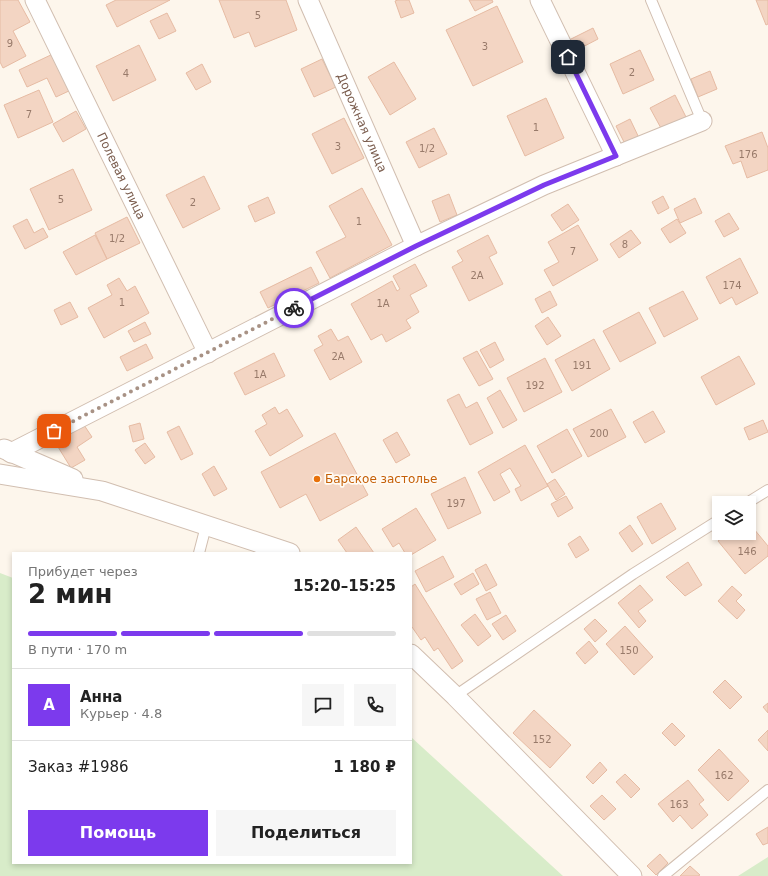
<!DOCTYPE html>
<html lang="ru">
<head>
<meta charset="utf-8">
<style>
  :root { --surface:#fff; --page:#f6f6f6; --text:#222; --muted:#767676; --line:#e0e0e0; --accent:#7c3aed }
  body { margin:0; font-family:"DejaVu Sans",sans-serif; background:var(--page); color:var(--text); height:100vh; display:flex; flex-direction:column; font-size:15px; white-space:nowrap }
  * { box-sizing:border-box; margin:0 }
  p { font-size:13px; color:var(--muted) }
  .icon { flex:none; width:22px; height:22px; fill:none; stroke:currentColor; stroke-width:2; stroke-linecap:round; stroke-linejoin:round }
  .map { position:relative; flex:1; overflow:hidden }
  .drawer { position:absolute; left:12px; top:552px; width:400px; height:312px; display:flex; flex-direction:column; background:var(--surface); border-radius:0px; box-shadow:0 2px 6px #0003 }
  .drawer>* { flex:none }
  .buttons { position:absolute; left:712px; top:496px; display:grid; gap:8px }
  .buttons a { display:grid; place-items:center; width:44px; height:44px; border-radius:0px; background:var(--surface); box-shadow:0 2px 6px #0003; font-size:20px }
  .pin { position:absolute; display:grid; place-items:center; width:34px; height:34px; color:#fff; margin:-17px; border-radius:8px; box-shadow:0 2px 6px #0006 }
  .courier { position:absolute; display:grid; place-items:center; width:40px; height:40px; margin:-20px; border:3px solid #7c3aed; border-radius:50%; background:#fff; color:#222; box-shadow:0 1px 5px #0007 }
  .head em { font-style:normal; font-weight:700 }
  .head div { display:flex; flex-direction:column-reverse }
  .head { display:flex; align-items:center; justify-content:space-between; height:68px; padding:0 16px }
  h1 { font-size:26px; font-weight:700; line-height:30px }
  .bar { display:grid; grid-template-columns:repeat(4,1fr); gap:6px 4px; align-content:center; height:48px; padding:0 16px }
  .bar i { height:5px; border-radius:3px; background:var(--line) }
  .bar .on { background:var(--accent) }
  .bar p { grid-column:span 4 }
  .line { display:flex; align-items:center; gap:10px; padding:0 16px; border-top:1px solid var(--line) }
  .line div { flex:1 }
  .round { display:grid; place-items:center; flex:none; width:42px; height:42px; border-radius:0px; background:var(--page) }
  .primary-button { display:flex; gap:8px; margin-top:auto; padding:8px 16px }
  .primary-button a { flex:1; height:46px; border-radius:0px; background:var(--accent); color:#fff; font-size:16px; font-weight:700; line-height:46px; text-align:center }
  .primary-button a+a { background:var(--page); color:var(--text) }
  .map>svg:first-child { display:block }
  .green { fill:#d8ecc9 }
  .building { fill:#f3d5c3; stroke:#e6bba3 }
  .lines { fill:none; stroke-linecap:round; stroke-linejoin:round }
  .service-casing { stroke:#d1beb0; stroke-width:12 }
  .minor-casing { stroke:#d1beb0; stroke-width:21 }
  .service { stroke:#fff; stroke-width:10 }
  .minor { stroke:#fff; stroke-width:19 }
  .done { stroke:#a89285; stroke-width:4; stroke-dasharray:0 7.2 }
  .route { stroke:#7c3aed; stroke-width:5 }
  .food-dot { fill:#e8710a; stroke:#fffaf3; stroke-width:1.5 }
  .labels { text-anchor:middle; stroke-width:3.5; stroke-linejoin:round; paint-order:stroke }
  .number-label { font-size:10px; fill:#987a6a }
  .street-label { font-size:12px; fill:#7a5c4d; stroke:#fffaf3 }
  .food-label { font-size:12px; fill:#c56008; stroke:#fffaf3; text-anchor:start }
</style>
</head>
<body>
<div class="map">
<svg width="768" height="876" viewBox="0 0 768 876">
  <rect width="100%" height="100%" fill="#fdf6ec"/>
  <path class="green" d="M 0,573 L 13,578 L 13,863 L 411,863 L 411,737 L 563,876 L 0,876 Z
    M 768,857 L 768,876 L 738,876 Z"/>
  <path class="building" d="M 0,0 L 18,0 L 30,22 L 13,31 L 26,56 L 3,68 L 0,62 Z
    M 116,0 L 170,0 L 117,27 L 106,5 Z
    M 219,0 L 286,0 L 297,30 L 255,47 L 249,32 L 234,38 Z
    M 398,0 L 409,0 L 414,13 L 401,18 L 395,1 Z
    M 469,0 L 492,0 L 493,2 L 475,11 Z
    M 756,0 L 768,0 L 768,24 L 766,25 Z
    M 497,6 L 523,62 L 473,86 L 446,30 Z
    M 167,13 L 176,31 L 159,39 L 150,21 Z
    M 593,28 L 598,39 L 575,51 L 569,40 Z
    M 139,45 L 156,80 L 113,101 L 96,66 Z
    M 640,50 L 654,80 L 623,94 L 610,64 Z
    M 55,53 L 71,90 L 56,97 L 47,78 L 27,87 L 19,70 Z
    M 322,59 L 336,87 L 314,97 L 301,69 Z
    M 394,62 L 416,99 L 390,115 L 368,77 Z
    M 202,64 L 211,82 L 196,90 L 186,73 Z
    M 710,71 L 717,89 L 698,97 L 691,79 Z
    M 39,90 L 53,122 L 18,138 L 4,105 Z
    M 675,95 L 686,117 L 662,130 L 650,108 Z
    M 546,98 L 564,138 L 525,156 L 507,116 Z
    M 76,111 L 86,129 L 63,142 L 53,124 Z
    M 344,118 L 364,158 L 332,174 L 312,134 Z
    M 630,119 L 640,140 L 626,146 L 616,126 Z
    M 434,128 L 447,154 L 419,168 L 406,142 Z
    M 762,132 L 768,148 L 768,170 L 747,178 L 741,161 L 733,164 L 725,146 Z
    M 73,169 L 92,210 L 49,230 L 30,189 Z
    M 204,176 L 220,209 L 183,228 L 166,195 Z
    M 362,188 L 392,245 L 330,278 L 316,252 L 346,237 L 329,206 Z
    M 449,194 L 457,215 L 440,222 L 432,201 Z
    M 663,196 L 669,208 L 658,214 L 652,202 Z
    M 268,197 L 275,213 L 255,222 L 248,206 Z
    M 695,198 L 702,213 L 680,223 L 674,209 Z
    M 568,204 L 579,220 L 562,231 L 551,215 Z
    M 729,213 L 739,229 L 724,237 L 715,221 Z
    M 127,217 L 140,243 L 107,259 L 95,233 Z
    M 27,219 L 34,233 L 43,228 L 48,237 L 25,249 L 13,226 Z
    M 677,219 L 686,233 L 670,243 L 661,229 Z
    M 578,225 L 598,260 L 553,286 L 544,270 L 559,262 L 548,242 Z
    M 631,230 L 641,243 L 619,258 L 610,244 Z
    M 95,235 L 107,259 L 76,275 L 63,252 Z
    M 488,235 L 497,253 L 489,257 L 503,284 L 469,301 L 452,267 L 463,261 L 457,251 Z
    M 740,258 L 758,293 L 736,305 L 732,297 L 720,304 L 706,277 Z
    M 415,264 L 427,286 L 410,295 L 419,312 L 406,320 L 411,328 L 386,342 L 382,334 L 371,340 L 351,304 L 392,281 L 397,291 L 400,289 L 393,276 Z
    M 311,267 L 319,283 L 268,308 L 260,292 Z
    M 119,278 L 127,291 L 135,286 L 149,313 L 104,338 L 88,308 L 112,295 L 107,285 Z
    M 550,291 L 557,305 L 542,313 L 535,299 Z
    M 683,291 L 698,319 L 664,337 L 649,308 Z
    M 70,302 L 78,317 L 61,325 L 54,310 Z
    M 639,312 L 656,343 L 620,362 L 603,331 Z
    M 548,317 L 561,336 L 547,345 L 535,326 Z
    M 145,322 L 151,334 L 134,342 L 128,331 Z
    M 331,329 L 338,341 L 348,336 L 362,362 L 330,380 L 314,350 L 323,345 L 318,336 Z
    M 594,339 L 610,369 L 572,391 L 555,360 Z
    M 495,342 L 504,360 L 490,368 L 480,350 Z
    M 146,344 L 153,358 L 127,371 L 120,357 Z
    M 477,351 L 493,379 L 479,386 L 463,358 Z
    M 274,353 L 285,376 L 245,395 L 234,373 Z
    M 739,356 L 755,384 L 716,405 L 701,377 Z
    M 545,358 L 562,392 L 524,412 L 507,378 Z
    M 500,390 L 517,420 L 503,428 L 487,398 Z
    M 459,394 L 466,408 L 477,402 L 493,433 L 470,445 L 447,400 Z
    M 275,407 L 279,414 L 287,409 L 303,436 L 270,456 L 255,431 L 267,424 L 262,415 Z
    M 611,409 L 626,437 L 588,457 L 573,429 Z
    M 653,411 L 665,432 L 645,443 L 633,422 Z
    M 763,420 L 768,432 L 749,440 L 744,428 Z
    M 140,423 L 144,439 L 133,442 L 129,426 Z
    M 84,425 L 92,437 L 77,447 L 85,460 L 71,468 L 55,442 Z
    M 179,426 L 193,454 L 181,460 L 167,432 Z
    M 567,429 L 582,456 L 552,473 L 537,446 Z
    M 397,432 L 410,455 L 396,463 L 383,440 Z
    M 335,433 L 368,495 L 320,521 L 306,494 L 280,508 L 261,472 Z
    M 145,443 L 155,457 L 145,464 L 135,450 Z
    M 525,445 L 548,486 L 521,501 L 515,489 L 521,486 L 510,468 L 500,474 L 510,492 L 494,501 L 478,472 Z
    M 214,466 L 227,489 L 214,496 L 202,474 Z
    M 465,477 L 481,513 L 448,529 L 431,494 Z
    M 555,479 L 565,494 L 556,500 L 547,484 Z
    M 566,496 L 573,508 L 558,517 L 551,504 Z
    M 661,503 L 676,529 L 652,544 L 637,517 Z
    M 416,508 L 436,540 L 411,555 L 411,553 L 405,553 L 399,543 L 393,547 L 382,529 Z
    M 749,523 L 768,546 L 768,556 L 745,574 L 718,541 L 728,533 L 749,533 Z
    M 630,525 L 643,544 L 632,552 L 619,533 Z
    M 356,527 L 374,553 L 347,553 L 338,540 Z
    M 580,536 L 589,550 L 576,558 L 568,544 Z
    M 443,556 L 454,577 L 426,592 L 415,571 Z
    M 688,562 L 702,585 L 685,596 L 666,577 Z
    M 486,564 L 497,585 L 486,591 L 475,570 Z
    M 473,573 L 479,584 L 461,595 L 454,584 Z
    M 415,584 L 463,661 L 452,669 L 438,648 L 434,651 L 425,637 L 421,640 L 412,627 L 411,628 L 411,587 Z
    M 640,585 L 653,600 L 638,611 L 646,621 L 639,628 L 618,603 Z
    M 732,586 L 742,595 L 736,601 L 745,610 L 737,619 L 718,601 Z
    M 490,592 L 501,613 L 487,620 L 476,599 Z
    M 475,614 L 491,636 L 478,646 L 461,625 Z
    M 506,615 L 516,631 L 503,640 L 492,624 Z
    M 595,619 L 607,631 L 595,642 L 584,629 Z
    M 625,626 L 653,657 L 634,675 L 606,644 Z
    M 589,641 L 598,652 L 585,664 L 576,653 Z
    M 725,680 L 742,697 L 730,709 L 713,692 Z
    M 768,703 L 768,713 L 763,707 Z
    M 534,710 L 571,745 L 550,768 L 513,733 Z
    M 672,723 L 685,736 L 675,746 L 662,733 Z
    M 768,730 L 768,751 L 758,740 Z
    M 719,749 L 749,781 L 728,801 L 698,770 Z
    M 600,762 L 607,770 L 593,784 L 586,777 Z
    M 625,774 L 640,789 L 631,798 L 616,782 Z
    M 688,780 L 704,800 L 699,804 L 708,815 L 692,829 L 680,815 L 673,822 L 658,804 Z
    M 602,795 L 616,809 L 604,820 L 590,806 Z
    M 768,827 L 768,843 L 763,845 L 756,834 Z
    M 660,854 L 668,863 L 656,875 L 647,866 Z
    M 690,866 L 700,875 L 698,876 L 680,876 Z"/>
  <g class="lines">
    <defs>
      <path id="service" d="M 651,0 L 702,121
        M 747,503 L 768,490
        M 199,553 L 206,526
        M 455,696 L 633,574 L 719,520
        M 663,876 L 768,790"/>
      <g id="minor">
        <path id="s1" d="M 35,0 L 208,353"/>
        <path id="s2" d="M 308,0 L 416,246"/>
        <path d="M 540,0 L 616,156"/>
        <path d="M 4,449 L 73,479"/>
        <path d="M 11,453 L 416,246 L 544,185 L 702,121"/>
        <path d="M 0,474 L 102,491 L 290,553"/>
        <path d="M 411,654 L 455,696 L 632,876"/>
      </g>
    </defs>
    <use href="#service" class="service-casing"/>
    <use href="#minor" class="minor-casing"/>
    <use href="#service" class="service"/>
    <use href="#minor" class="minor"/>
  </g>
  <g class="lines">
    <path class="done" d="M 54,431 L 294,308"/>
    <path class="route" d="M 294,308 L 416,246 L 544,185 L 616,156 L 568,57"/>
  </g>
  <circle class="food-dot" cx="317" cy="479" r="4"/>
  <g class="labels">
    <g class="number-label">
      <text x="258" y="19">5</text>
      <text x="10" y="47">9</text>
      <text x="485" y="50">3</text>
      <text x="632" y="76">2</text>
      <text x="126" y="77">4</text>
      <text x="29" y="118">7</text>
      <text x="536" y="131">1</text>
      <text x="338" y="150">3</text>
      <text x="427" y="152">1/2</text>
      <text x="748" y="158">176</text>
      <text x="61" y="203">5</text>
      <text x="193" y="206">2</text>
      <text x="359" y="225">1</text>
      <text x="117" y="242">1/2</text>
      <text x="625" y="248">8</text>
      <text x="573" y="255">7</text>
      <text x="477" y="279">2А</text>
      <text x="732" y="289">174</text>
      <text x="122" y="306">1</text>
      <text x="383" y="307">1А</text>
      <text x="338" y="360">2А</text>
      <text x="582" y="369">191</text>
      <text x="260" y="378">1А</text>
      <text x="535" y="389">192</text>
      <text x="599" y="437">200</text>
      <text x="456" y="507">197</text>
      <text x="747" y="555">146</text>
      <text x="629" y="654">150</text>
      <text x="542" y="743">152</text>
      <text x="724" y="779">162</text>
      <text x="679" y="808">163</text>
    </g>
    <g class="street-label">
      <text dy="4" stroke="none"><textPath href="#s2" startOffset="134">Дорожная улица</textPath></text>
      <text dy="4" stroke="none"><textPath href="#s1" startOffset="196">Полевая улица</textPath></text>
    </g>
    <g class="food-label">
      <text x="325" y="483">Барское застолье</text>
    </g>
  </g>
</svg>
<div class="buttons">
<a><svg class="icon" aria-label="layers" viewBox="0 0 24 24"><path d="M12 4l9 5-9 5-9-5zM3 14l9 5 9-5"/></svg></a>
</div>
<div class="pin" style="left:54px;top:431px;background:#ea580c"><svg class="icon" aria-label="bag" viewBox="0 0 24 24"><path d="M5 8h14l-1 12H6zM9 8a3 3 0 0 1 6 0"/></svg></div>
<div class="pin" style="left:568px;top:57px;background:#1f2937"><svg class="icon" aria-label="home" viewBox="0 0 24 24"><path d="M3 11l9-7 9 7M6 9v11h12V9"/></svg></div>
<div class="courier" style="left:294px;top:308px"><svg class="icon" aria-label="bike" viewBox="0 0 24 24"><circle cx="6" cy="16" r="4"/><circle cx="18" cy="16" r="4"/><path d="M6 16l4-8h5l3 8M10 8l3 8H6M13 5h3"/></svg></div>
<section class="drawer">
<div class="head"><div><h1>2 мин</h1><p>Прибудет через</p></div><em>15:20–15:25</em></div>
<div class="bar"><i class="on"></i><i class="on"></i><i class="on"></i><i></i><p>В пути · 170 m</p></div>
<div class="line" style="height:72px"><b class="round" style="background:var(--accent);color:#fff">А</b><div><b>Анна</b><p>Курьер · 4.8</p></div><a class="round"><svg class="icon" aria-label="chat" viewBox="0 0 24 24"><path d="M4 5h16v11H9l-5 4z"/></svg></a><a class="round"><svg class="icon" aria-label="phone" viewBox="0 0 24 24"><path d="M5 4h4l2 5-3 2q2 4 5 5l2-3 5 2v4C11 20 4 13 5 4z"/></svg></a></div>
<div class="line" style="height:52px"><div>Заказ #1986</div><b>1 180 ₽</b></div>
<div class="primary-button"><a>Помощь</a><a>Поделиться</a></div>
</section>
</div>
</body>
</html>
